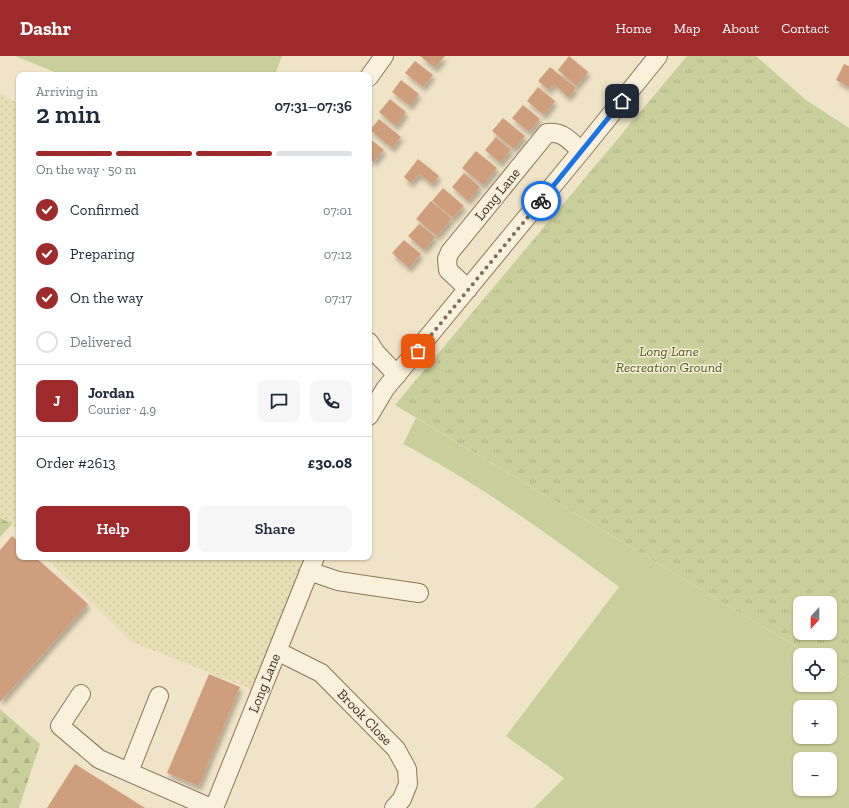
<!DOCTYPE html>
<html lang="en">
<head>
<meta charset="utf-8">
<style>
  :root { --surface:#fff; --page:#f6f6f7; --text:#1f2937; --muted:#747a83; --line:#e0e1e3; --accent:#9e2a2b }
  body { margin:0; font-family:"Zilla Slab",serif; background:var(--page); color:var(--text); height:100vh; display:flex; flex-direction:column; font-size:15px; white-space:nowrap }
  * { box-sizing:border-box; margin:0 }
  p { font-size:13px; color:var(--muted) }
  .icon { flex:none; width:22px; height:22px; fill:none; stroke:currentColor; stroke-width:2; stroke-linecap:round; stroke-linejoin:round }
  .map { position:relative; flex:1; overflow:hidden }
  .side { position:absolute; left:16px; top:16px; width:356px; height:488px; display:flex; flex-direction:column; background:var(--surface); border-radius:8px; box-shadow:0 1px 3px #0004 }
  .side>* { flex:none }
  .needle { width:26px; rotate:201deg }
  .tools { position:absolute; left:793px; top:540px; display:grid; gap:8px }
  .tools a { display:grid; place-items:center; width:44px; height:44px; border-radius:8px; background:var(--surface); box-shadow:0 1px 3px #0004; font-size:20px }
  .pin { position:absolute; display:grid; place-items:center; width:34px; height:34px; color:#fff; margin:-17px; border-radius:8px; box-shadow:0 2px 6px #0006 }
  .courier { position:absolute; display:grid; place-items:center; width:40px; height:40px; margin:-20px; border:3px solid #1a73e8; border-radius:50%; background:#fff; color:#222; box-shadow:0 1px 5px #0007 }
  .headline em { font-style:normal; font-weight:600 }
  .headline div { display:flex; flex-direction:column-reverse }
  .headline { display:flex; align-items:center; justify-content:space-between; height:68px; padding:0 20px }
  h1 { font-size:26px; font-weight:600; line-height:30px }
  .bar { display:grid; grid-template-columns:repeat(4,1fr); gap:6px 4px; align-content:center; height:48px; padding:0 20px }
  .bar i { height:5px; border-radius:3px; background:var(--line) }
  .bar .current { background:var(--accent) }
  .bar p { grid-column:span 4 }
  .line { display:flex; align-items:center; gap:10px; padding:0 20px; border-top:1px solid var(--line) }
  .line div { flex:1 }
  .round { display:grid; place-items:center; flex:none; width:42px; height:42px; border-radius:8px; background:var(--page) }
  ol { padding:0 20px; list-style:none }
  li { display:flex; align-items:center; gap:12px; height:44px }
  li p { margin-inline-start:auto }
  li .icon { padding:4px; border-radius:50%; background:var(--accent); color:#fff; stroke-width:4 }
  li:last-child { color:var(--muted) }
  li i { width:22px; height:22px; border:2px solid var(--line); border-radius:50% }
  .cta { display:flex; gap:8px; margin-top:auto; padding:8px 20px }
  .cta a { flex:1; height:46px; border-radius:8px; background:var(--accent); color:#fff; font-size:16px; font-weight:600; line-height:46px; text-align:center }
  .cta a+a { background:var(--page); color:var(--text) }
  header { display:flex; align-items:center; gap:24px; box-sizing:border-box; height:56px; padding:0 20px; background:var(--accent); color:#fff }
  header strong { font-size:19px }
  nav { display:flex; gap:22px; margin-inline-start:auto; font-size:14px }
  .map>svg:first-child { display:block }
  .farmland { fill:url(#farmland-dots) }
  .grass { fill:#c9cf9b; fill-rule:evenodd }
  .forest { fill:url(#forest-firs) }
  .park { fill:url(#park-tufts); fill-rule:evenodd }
  .building { fill:#cf9f7d; filter:url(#shadow) }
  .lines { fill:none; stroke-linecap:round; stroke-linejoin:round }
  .minor-casing { stroke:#8d765c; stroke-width:20 }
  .minor { stroke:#faf1dc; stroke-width:18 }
  .done { stroke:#7c6e5b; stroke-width:4; stroke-dasharray:0 7.2 }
  .route { stroke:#1a73e8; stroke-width:5 }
  .labels { text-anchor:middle; stroke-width:3; stroke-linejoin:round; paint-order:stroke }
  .street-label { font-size:14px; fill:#3d2e20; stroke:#f7eed8 }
  .park-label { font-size:14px; font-style:italic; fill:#4d5a26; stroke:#f7eed8 }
</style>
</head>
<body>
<header>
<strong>Dashr</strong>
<nav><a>Home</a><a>Map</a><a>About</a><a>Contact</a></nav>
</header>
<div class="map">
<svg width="849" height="752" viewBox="0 0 849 752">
  <defs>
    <pattern id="farmland-dots" width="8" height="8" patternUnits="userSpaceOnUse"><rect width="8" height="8" fill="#e6deb5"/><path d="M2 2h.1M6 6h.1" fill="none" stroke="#c6bf9b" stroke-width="1.8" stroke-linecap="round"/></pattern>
    <pattern id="forest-firs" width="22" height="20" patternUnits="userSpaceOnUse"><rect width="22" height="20" fill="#c9cf9b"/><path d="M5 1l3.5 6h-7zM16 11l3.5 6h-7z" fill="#aeb285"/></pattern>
    <pattern id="park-tufts" width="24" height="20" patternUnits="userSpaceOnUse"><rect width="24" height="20" fill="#c9cf9b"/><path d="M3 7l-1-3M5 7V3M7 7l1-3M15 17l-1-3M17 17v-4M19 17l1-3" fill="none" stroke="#aeb285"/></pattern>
    <filter id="shadow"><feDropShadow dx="2.5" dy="4.5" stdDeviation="2" flood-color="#0004"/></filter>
  </defs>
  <rect width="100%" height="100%" fill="#f0e4c8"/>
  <path class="farmland" d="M 0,37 L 19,48 L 19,475 L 12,468 L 0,462 Z
    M 45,501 L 307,501 L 253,634 L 132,586 Z"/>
  <path class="grass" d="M 15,0 L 282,0 L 275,19 L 62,19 Z
    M 416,362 L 810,599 L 800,599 L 800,629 L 830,629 L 830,611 L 849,621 L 849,752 L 534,752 L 564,722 L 506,680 L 619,531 C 550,479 479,428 403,388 ZM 800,651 L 830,651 L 830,681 L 800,681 ZM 800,703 L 830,703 L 830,733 L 800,733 Z"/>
  <path class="forest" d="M 0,462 L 12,468 L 0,481 Z
    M 0,653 L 40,688 L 19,752 L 0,752 Z"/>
  <path class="park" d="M 687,0 L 756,0 L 806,44 L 849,72 L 849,621 L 830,611 L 830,599 L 810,599 L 395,349 ZM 800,547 L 830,547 L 830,577 L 800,577 Z"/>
  <path class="building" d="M 420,0 L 445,0 L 435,12 Z
    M 569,0 L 588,16 L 576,30 L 558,14 Z
    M 415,5 L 433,19 L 423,31 L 405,17 Z
    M 844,8 L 849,10 L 849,31 L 836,24 Z
    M 550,11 L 576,32 L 568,41 L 554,28 L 549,34 L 538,25 Z
    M 401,24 L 419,38 L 410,50 L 392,36 Z
    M 538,31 L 555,45 L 544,59 L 527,45 Z
    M 390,43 L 406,56 L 396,70 L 379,56 Z
    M 523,49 L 540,63 L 529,76 L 512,62 Z
    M 503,62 L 525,80 L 514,93 L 492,75 Z
    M 379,63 L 401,81 L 392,92 L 370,74 Z
    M 496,81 L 511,94 L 500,107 L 485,94 Z
    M 369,82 L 384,94 L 374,106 L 369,102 Z
    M 476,95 L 497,112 L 483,129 L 462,112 Z
    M 418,103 L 439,120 L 432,128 L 419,118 L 411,127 L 404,121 Z
    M 464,117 L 480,131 L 468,145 L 452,131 Z
    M 443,132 L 464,150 L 453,162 L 432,145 Z
    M 431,145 L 452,163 L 437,180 L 416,163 Z
    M 419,168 L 435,181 L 424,194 L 408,180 Z
    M 404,184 L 421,198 L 409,212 L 392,197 Z
    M 12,480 L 19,486 L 19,501 L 35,501 L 88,548 L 0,646 L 0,494 Z
    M 209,618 L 240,631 L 199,730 L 167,717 Z
    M 75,708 L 145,752 L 47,752 Z"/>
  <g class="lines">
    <defs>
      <path id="minor" d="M 369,21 L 384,0
        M 468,233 L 448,214 L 447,203 L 450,196 L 547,77 C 563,75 570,85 581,95
        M 369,286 L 376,297 L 397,319
        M 369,360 L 385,333 L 583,93 L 658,0
        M 309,515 L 338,525 L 419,537
        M 277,595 L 321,617 L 396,693 L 407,713 L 408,728 L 402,743 L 394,752
        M 81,638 L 60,670 L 99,703 L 211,752
        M 129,716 L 159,640
        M 214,752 L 315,501"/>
    </defs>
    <use href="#minor" class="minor-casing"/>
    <use href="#minor" class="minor"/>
  </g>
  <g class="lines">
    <path class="done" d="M 418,295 L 541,145"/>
    <path class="route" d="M 541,145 L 622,45"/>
  </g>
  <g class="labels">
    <g class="street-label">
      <text transform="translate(497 138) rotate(-51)" y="5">Long Lane</text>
      <text transform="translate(264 627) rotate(-68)" y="5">Long Lane</text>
      <text transform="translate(365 661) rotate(46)" y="5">Brook Close</text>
    </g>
    <g class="park-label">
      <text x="669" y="300">Long Lane<tspan x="669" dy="16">Recreation Ground</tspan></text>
    </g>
  </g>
</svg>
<div class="tools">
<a><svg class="needle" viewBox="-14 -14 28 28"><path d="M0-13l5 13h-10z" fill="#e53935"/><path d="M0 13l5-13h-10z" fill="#747a83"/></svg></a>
<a><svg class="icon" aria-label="locate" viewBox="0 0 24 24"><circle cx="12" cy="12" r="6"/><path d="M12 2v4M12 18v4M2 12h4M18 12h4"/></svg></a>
<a>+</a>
<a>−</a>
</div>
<div class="pin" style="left:418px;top:295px;background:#ea580c"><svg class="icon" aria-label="bag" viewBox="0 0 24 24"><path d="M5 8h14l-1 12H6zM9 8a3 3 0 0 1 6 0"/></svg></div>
<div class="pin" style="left:622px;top:45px;background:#1f2937"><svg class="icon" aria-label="home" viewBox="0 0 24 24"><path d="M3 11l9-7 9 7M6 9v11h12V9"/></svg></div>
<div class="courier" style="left:541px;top:145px"><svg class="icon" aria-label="bike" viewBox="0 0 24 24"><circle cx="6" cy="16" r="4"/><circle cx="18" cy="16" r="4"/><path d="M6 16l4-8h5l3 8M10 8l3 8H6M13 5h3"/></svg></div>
<section class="side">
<div class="headline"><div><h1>2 min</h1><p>Arriving in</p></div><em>07:31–07:36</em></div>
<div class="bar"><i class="current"></i><i class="current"></i><i class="current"></i><i></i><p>On the way · 50 m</p></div>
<ol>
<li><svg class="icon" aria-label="check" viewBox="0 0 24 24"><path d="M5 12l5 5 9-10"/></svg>Confirmed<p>07:01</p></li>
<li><svg class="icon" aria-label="check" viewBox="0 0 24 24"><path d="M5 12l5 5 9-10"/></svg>Preparing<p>07:12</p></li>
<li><svg class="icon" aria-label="check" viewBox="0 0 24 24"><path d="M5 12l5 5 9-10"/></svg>On the way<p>07:17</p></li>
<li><i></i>Delivered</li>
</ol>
<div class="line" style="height:72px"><b class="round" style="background:var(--accent);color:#fff">J</b><div><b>Jordan</b><p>Courier · 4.9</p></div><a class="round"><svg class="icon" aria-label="chat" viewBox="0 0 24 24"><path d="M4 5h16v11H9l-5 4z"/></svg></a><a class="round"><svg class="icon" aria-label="phone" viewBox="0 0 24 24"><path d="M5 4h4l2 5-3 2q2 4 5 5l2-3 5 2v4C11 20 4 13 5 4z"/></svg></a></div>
<div class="line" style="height:52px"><div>Order #2613</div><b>£30.08</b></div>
<div class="cta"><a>Help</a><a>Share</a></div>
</section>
</div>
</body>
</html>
